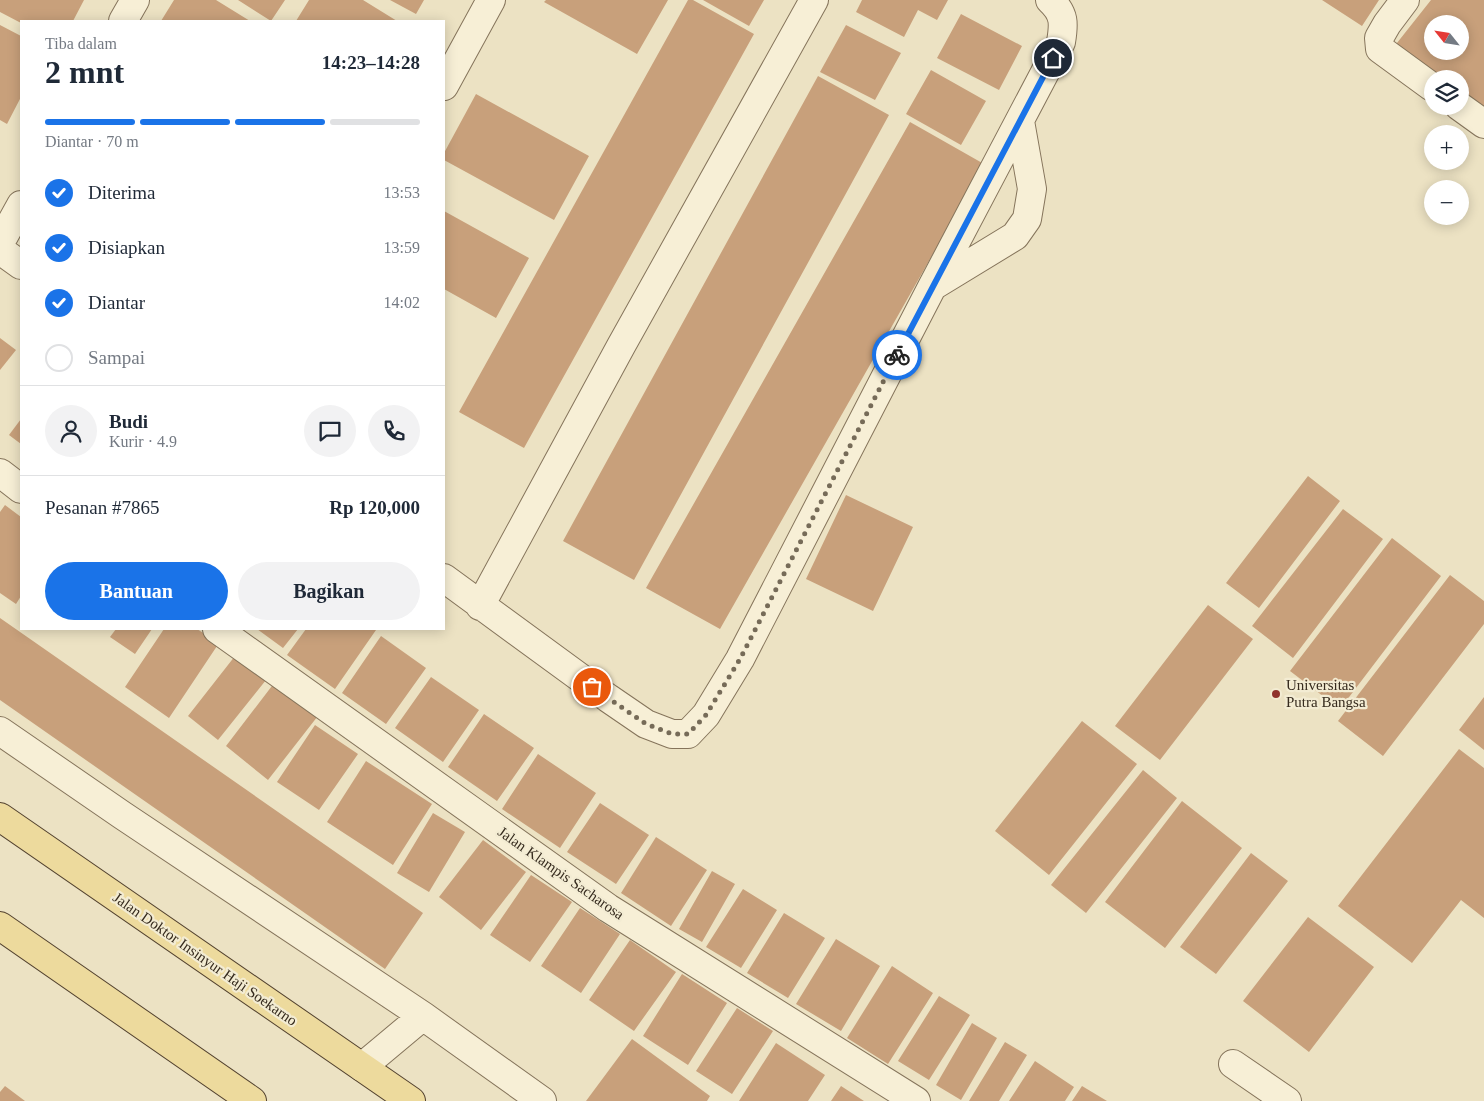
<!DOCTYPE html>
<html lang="id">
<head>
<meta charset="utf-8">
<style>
  :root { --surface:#fff; --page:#f2f2f3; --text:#1f2937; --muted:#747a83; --line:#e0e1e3; --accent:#1a73e8 }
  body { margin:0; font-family:"Times New Roman",serif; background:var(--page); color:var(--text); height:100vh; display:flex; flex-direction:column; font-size:19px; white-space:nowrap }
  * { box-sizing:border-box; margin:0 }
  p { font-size:16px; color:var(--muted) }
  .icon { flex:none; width:28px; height:28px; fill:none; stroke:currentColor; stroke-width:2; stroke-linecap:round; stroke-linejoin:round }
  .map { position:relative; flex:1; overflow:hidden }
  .drawer { position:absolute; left:20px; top:20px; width:425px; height:610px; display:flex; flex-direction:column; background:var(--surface); border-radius:0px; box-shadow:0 2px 12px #0003 }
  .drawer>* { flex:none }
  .needle { width:32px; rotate:300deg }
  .tools { position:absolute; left:1424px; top:15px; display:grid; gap:10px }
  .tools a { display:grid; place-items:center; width:45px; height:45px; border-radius:50%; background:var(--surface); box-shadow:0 2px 12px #0003; font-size:25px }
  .pin { position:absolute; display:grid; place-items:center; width:42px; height:42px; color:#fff; margin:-21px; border:2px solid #fff; border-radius:50%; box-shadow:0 1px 5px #0007 }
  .courier { position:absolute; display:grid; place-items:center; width:50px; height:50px; margin:-25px; border:4px solid #1a73e8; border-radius:50%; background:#fff; color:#222; box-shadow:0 1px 6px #0007 }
  .overview em { font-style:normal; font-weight:800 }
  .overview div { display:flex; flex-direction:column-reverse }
  .overview { display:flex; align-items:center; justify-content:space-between; height:85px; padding:0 25px }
  h1 { font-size:32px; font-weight:800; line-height:38px }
  .bar { display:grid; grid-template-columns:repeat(4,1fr); gap:8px 5px; align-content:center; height:60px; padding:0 25px }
  .bar i { height:6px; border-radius:4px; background:var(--line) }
  .bar .selected { background:var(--accent) }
  .bar p { grid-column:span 4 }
  .line { display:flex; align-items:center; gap:12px; padding:0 25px; border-top:1px solid var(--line) }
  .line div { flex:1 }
  .round { display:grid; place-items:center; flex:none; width:52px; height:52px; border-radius:26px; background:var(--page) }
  ol { padding:0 25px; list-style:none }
  li { display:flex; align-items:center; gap:15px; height:55px }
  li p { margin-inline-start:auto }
  li .icon { padding:5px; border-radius:50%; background:var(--accent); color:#fff; stroke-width:4 }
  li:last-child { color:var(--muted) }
  li i { width:28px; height:28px; border:2px solid var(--line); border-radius:50% }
  .cta { display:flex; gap:10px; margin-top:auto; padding:10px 25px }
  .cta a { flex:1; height:58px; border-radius:30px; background:var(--accent); color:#fff; font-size:20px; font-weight:800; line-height:58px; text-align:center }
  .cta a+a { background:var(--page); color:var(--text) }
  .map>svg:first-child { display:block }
  .building { fill:#c8a07b; fill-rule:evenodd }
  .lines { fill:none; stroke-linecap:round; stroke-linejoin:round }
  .minor-casing { stroke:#85745b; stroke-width:30 }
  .major-casing { stroke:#53422f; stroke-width:30 }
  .minor { stroke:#f7efd6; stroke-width:28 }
  .major { stroke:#edda9d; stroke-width:28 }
  .done { stroke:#766b58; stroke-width:5; stroke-dasharray:0 9 }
  .route { stroke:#1a73e8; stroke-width:6 }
  .poi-dot { fill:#91342e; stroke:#f3ecd3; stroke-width:2 }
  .labels { text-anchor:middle; stroke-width:4.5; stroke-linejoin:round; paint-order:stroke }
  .poi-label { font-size:15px; fill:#362b1e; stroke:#f3ecd3; text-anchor:start }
  .street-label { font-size:15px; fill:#362b1e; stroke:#f3ecd3 }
</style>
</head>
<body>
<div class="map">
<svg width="1484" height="1101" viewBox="0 0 1484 1101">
  <rect width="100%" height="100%" fill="#ece2c3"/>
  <path class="building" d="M 0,0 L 84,0 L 73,21 L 21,21 L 21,23 L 0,12 Z
    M 174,0 L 216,0 L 250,21 L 161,21 Z
    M 238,0 L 285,0 L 271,21 Z
    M 309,0 L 363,0 L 397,21 L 296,21 Z
    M 390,0 L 424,0 L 416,14 Z
    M 546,0 L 668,0 L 637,54 L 544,2 Z
    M 688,0 L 693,0 L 754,34 L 524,448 L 459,412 Z
    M 703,0 L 764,0 L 749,26 Z
    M 862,0 L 948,0 L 937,20 L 918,10 L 904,37 L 856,12 Z
    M 1322,0 L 1379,0 L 1362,26 Z
    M 1431,0 L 1484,0 L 1484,114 L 1460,96 L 1460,79 L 1436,79 L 1393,48 ZM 1432,24 L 1460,24 L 1460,51 L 1432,51 Z
    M 961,14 L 1022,46 L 999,90 L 937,58 Z
    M 0,25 L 21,36 L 21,97 L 7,124 L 0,120 Z
    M 846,25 L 901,53 L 875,100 L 820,72 Z
    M 931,70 L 986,101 L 961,145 L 906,114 Z
    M 818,76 L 889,115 L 634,580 L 563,541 Z
    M 476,94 L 589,156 L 554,220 L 444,160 L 444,153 Z
    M 910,122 L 984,164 L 720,629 L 646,588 Z
    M 444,211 L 529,258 L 496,318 L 444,289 Z
    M 0,338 L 16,350 L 0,370 Z
    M 21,419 L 21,444 L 9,435 Z
    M 1308,476 L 1340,501 L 1259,608 L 1226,583 Z
    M 846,495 L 913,527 L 873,611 L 806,579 Z
    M 5,505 L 21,517 L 21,596 L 16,604 L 0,593 L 0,512 Z
    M 1343,509 L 1383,539 L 1293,658 L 1252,626 Z
    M 1392,538 L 1441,576 L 1340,709 L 1290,671 Z
    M 1450,575 L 1484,601 L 1484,624 L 1383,756 L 1338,721 Z
    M 1208,605 L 1253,639 L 1160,760 L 1115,726 Z
    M 0,618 L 423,913 L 385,969 L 0,700 Z
    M 116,629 L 152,629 L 135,654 L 110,637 Z
    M 164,629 L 197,629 L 219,643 L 169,718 L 125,687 Z
    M 257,629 L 298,629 L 283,648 Z
    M 306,629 L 374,629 L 376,630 L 335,689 L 287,655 Z
    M 381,636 L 426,668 L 386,724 L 342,693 Z
    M 235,656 L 266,680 L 218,740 L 188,716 Z
    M 431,677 L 479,710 L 443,762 L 395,728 Z
    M 278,678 L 321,712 L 268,780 L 226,746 Z
    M 1484,697 L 1484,750 L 1459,730 Z
    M 484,714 L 534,748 L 497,801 L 448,767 Z
    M 1082,721 L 1137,764 L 1049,875 L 995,831 Z
    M 315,725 L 358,754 L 319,810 L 277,782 Z
    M 1459,749 L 1484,768 L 1484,918 L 1461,900 L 1412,963 L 1338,906 Z
    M 538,754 L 596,793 L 560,848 L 502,809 Z
    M 366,761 L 432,804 L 393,865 L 327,822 Z
    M 1143,770 L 1177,798 L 1086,913 L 1051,885 Z
    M 1182,801 L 1242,848 L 1165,948 L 1105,902 Z
    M 600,803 L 649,835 L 616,884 L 567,852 Z
    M 433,813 L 465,832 L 429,892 L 397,873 Z
    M 656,837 L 707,870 L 671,926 L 621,893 Z
    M 483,840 L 526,872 L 481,930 L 439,897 Z
    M 1251,853 L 1288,881 L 1216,974 L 1180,947 Z
    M 712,871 L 735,884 L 702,942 L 679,929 Z
    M 531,875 L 572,902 L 530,962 L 490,935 Z
    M 743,889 L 777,910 L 741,968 L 706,947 Z
    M 580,908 L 620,934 L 581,993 L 541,966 Z
    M 784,913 L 825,938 L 788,998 L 747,973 Z
    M 1308,917 L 1374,967 L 1309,1052 L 1243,1001 Z
    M 836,939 L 880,966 L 841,1031 L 796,1004 Z
    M 630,940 L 676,972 L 634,1031 L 589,1000 Z
    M 892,966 L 933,993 L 888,1064 L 847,1038 Z
    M 682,974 L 727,1003 L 688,1065 L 643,1036 Z
    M 939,996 L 970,1015 L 929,1080 L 898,1061 Z
    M 737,1008 L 773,1031 L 732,1094 L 696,1071 Z
    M 972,1023 L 997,1038 L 961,1100 L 936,1085 Z
    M 632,1039 L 710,1096 L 707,1101 L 586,1101 Z
    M 1005,1042 L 1027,1055 L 999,1101 L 969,1101 Z
    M 776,1043 L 825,1075 L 808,1101 L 739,1101 Z
    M 1035,1061 L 1074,1087 L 1065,1101 L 1009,1101 Z
    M 5,1086 L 25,1101 L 0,1101 L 0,1092 Z
    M 841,1086 L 864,1101 L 831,1101 Z
    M 1082,1086 L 1107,1101 L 1072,1101 Z"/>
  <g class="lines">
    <defs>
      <path id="minor" d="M 1405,0 L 1387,24 L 1379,38 L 1380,49 L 1432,87
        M 123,21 L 135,0
        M 444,86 L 491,0
        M 1459,106 L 1484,124
        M 0,243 L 21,205
        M 0,250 L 21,265
        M 933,286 L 1015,236 L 1027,219 L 1032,189 L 1020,121
        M 0,473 L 21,489
        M 444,578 L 608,698 L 646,724 L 672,734 L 688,734 L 706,715 L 740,659 L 932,287 L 1061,42 C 1064,24 1065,14 1050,0
        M 480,606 L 621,346 L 814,0
        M 217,629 L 608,908 L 916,1101
        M 0,731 L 122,815 L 423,1016
        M 1233,1064 L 1287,1101
        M 362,1067 L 423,1016 L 542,1101"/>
      <path id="major" d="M 0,817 L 411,1101
        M 0,926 L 252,1101"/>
    </defs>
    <use href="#minor" class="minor-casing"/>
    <use href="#major" class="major-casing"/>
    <use href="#minor" class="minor"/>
    <use href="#major" class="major"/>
  </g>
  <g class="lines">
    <path class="done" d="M 592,687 L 646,724 L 672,734 L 688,734 L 706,715 L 740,659 L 897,355"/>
    <path class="route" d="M 897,355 L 1053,58"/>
  </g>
  <circle class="poi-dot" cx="1276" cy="694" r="5"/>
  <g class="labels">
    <g class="poi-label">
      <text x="1286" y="690">Universitas<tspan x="1286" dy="17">Putra Bangsa</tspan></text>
    </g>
    <g class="street-label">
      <text transform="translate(561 873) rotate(35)" y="5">Jalan Klampis Sacharosa</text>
      <text transform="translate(205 959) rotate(35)" y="5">Jalan Doktor Insinyur Haji Soekarno</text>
    </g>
  </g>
</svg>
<div class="tools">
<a><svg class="needle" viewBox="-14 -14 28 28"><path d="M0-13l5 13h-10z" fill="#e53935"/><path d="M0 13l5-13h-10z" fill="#747a83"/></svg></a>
<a><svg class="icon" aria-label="layers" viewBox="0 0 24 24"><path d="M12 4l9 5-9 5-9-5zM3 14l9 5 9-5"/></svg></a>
<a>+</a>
<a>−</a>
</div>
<div class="pin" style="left:592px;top:687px;background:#ea580c"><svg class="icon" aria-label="bag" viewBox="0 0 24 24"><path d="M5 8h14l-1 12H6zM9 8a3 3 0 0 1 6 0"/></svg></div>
<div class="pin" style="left:1053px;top:58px;background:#1f2937"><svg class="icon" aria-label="home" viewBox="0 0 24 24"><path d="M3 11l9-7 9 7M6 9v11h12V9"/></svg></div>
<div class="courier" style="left:897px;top:355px"><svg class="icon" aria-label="bike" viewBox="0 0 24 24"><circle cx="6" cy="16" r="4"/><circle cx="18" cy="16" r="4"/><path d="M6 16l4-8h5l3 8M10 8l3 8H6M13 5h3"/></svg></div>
<section class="drawer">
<div class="overview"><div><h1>2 mnt</h1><p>Tiba dalam</p></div><em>14:23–14:28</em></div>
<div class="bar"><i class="selected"></i><i class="selected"></i><i class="selected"></i><i></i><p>Diantar · 70 m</p></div>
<ol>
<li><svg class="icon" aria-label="check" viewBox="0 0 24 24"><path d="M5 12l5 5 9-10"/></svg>Diterima<p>13:53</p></li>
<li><svg class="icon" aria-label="check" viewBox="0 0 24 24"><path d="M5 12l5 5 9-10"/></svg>Disiapkan<p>13:59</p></li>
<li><svg class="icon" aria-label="check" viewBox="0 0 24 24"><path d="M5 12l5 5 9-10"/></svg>Diantar<p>14:02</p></li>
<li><i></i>Sampai</li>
</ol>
<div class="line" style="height:90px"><a class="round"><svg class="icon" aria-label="person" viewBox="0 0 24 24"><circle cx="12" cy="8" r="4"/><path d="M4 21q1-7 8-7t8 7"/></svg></a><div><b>Budi</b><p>Kurir · 4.9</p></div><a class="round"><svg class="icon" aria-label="chat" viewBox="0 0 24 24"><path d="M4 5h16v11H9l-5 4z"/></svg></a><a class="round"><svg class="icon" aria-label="phone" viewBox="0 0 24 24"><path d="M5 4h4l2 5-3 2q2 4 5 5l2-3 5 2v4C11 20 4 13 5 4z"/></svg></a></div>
<div class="line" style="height:65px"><div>Pesanan #7865</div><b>Rp 120,000</b></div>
<div class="cta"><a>Bantuan</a><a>Bagikan</a></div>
</section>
</div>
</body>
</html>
